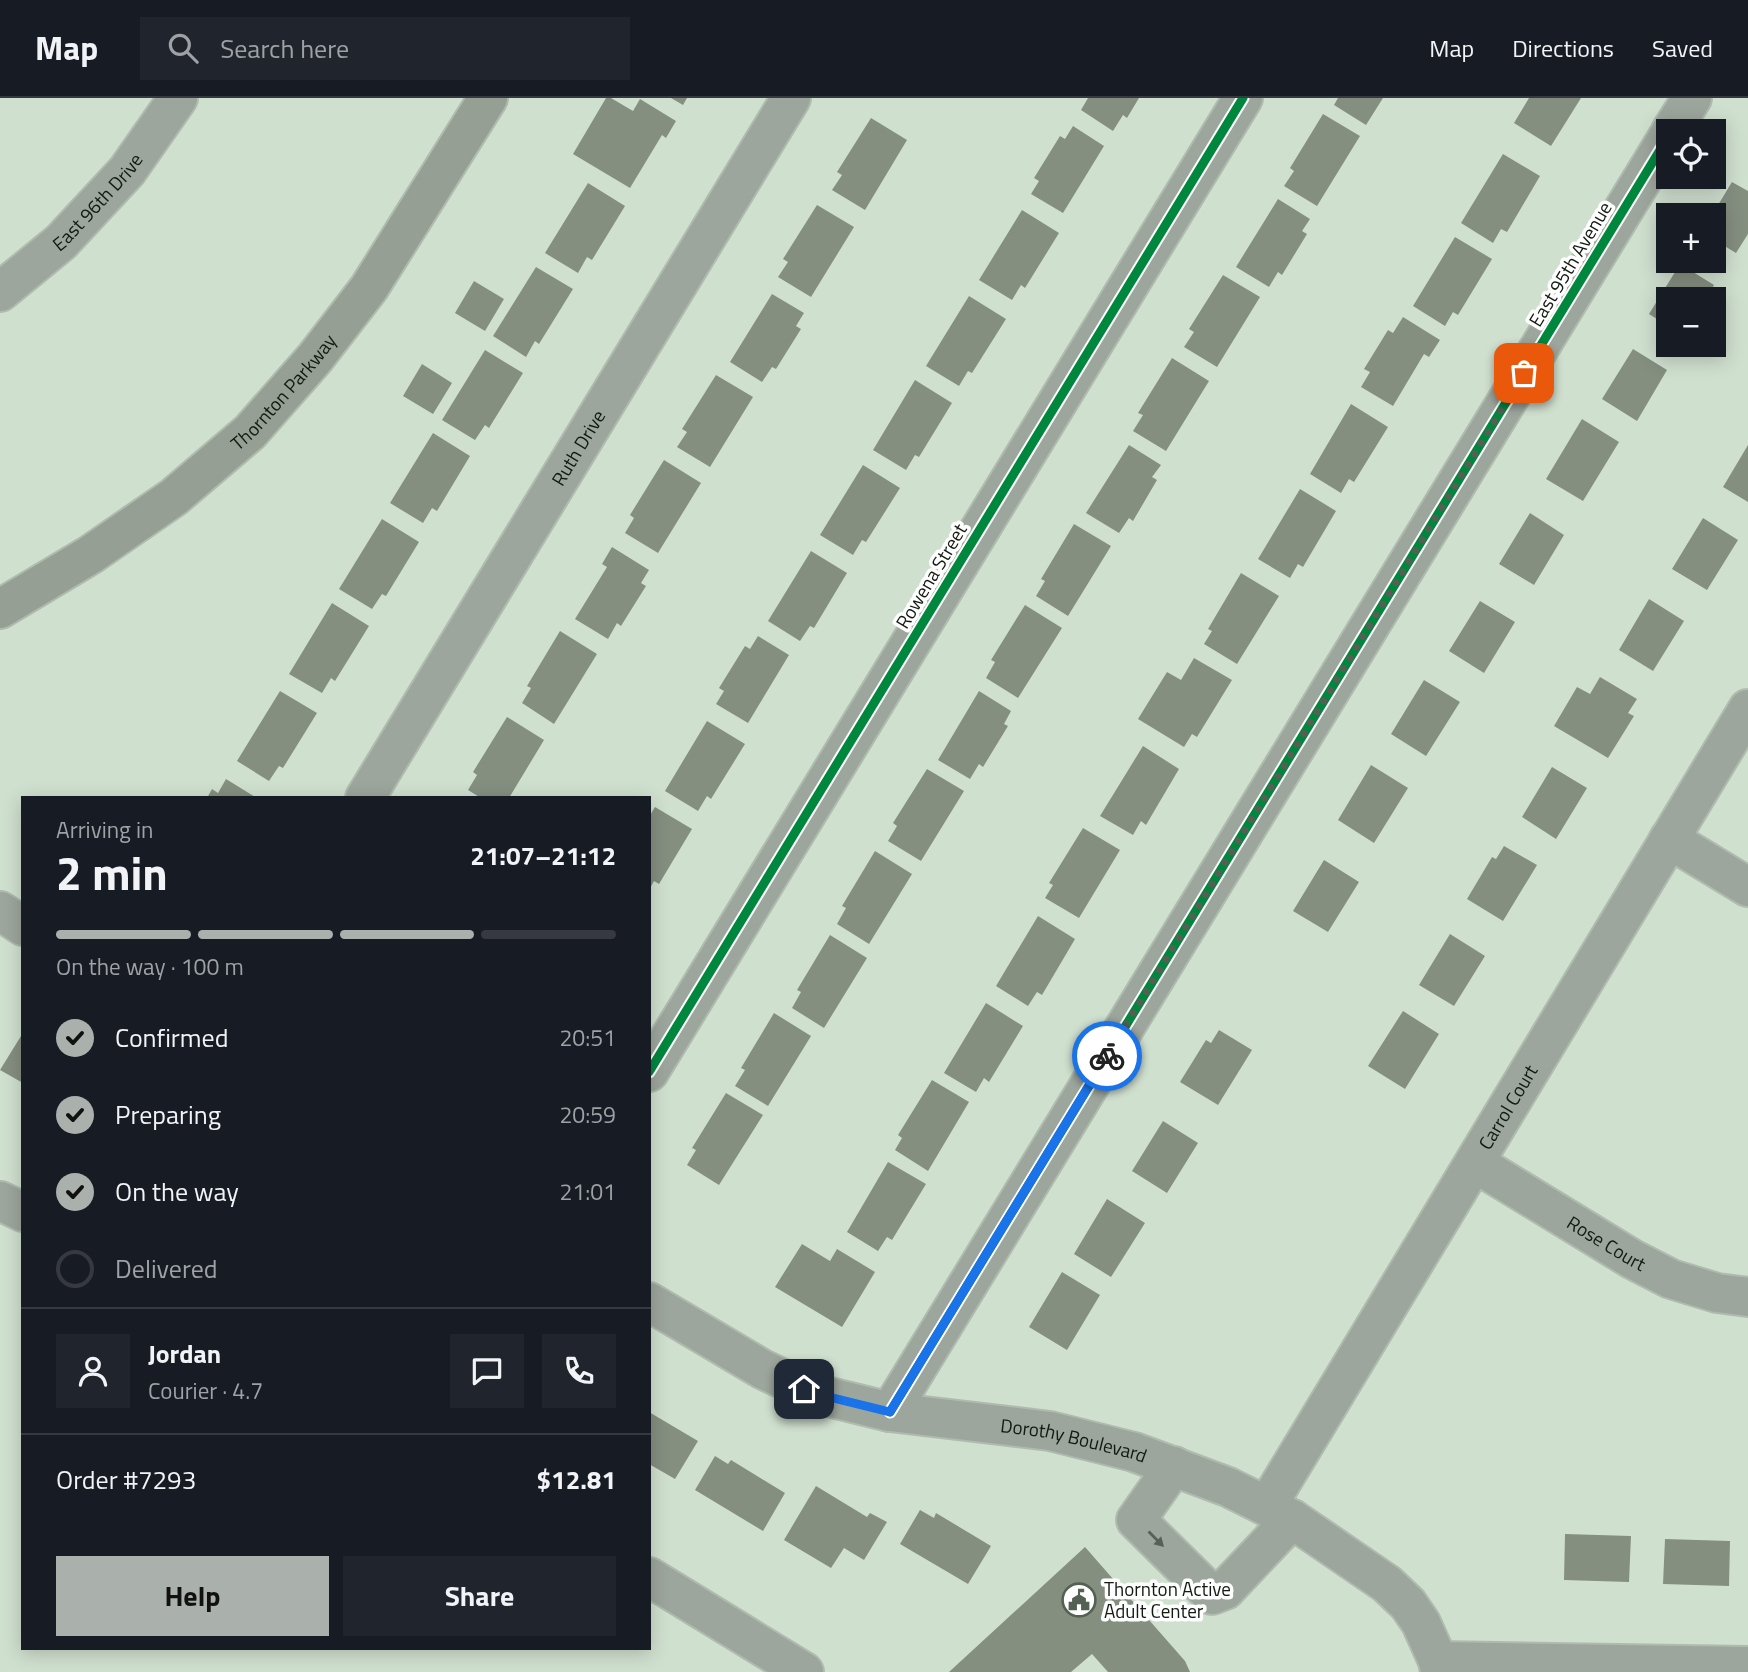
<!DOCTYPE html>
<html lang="en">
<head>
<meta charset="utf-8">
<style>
  :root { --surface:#171b24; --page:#20242c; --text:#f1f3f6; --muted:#9ea1a6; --line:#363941; --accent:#aab1ad }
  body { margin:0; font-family:"Titillium Web",sans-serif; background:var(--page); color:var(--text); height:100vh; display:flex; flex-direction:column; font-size:26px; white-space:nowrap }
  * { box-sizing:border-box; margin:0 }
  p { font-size:23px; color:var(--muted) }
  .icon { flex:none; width:38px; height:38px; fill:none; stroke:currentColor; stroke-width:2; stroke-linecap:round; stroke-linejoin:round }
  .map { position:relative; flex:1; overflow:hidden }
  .details { position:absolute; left:21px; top:698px; width:630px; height:854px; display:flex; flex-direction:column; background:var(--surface); border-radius:0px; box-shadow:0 4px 18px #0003 }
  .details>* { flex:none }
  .controls { position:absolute; left:1656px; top:21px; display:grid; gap:14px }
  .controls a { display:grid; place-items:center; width:70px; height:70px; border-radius:0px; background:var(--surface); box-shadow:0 4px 18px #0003; font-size:35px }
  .pin { position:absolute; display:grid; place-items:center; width:60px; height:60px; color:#fff; margin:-30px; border-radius:14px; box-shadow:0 4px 10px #0006 }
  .courier { position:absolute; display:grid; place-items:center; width:70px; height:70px; margin:-35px; border:5px solid #1a73e8; border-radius:50%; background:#fff; color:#222; box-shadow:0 2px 9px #0007 }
  .head em { font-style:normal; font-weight:700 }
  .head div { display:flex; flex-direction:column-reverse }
  .head { display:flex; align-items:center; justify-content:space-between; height:119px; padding:0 35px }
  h1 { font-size:46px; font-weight:700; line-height:52px }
  .bar { display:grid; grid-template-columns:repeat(4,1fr); gap:10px 7px; align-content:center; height:84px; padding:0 35px }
  .bar i { height:9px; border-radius:5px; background:var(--line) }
  .bar .current { background:var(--accent) }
  .bar p { grid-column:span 4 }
  .line { display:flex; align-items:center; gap:18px; padding:0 35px; border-top:2px solid var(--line) }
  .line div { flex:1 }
  .round { display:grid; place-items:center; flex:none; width:74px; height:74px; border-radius:0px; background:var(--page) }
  ol { padding:0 35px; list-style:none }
  li { display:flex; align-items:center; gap:21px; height:77px }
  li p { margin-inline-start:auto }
  li .icon { padding:7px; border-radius:50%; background:var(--accent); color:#111; stroke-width:4 }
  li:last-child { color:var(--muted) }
  li i { width:38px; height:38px; border:4px solid var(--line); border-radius:50% }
  .button { display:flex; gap:14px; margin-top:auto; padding:14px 35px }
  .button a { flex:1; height:80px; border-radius:0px; background:var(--accent); color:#111; font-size:28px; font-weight:700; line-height:80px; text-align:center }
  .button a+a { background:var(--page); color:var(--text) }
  header { display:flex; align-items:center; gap:42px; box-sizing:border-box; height:98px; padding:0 35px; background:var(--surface); border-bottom:2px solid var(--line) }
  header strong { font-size:33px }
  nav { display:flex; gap:38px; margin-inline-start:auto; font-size:24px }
  .search { width:490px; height:63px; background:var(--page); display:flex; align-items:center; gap:18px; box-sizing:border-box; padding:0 24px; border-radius:0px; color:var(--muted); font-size:26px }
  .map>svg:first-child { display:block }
  .building { fill:#858f80 }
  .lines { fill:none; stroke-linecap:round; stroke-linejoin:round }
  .minor-casing { stroke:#afbbae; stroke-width:42 }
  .major-casing { stroke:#afbbae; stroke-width:42 }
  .minor { stroke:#9da69d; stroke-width:38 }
  .major { stroke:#959f94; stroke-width:38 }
  .cycleway-casing { stroke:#fefefe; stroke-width:13 }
  .cycleway { stroke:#00873e; stroke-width:9 }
  .oneway { fill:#576056 }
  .done { stroke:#546053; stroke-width:7; stroke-dasharray:0 12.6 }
  .route { stroke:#1a73e8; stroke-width:9 }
  .labels { text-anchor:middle; stroke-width:7; stroke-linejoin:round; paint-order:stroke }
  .street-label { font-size:19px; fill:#111b10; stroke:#fefefe }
  .poi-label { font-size:19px; fill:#111b10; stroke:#fefefe; text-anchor:start }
</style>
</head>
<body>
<header>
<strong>Map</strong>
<div class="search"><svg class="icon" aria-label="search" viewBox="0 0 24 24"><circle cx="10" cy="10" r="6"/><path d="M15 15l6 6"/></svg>Search here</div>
<nav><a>Map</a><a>Directions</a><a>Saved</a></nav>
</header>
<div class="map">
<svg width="1748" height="1574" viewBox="0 0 1748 1574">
  <rect width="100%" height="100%" fill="#d0e0cf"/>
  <path class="building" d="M 606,0 L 611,0 L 633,13 L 640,1 L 676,23 L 666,40 L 662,37 L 630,90 L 573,56 Z
    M 671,0 L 687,0 L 683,7 Z
    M 1088,0 L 1139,0 L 1127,20 L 1123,17 L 1113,33 L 1081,12 Z
    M 1338,0 L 1383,0 L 1366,27 L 1334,7 Z
    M 1529,0 L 1581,0 L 1551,48 L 1514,25 Z
    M 1323,16 L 1360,38 L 1317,108 L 1284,88 L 1294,73 L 1290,70 Z
    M 871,20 L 907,42 L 865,112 L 832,92 L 842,77 L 837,74 Z
    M 1073,28 L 1104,48 L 1063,115 L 1031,96 L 1039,83 L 1034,80 L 1060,38 L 1065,41 Z
    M 1503,56 L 1540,78 L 1507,134 L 1501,131 L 1493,145 L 1461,125 Z
    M 1732,84 L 1748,93 L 1748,136 L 1736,155 L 1713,141 L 1713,117 L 1712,117 Z
    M 588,85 L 625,108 L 592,162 L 587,159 L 578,175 L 545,155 Z
    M 1278,101 L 1310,121 L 1302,133 L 1307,136 L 1282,177 L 1278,174 L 1269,189 L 1236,169 Z
    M 817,107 L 854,129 L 811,199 L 778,179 L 788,164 L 783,161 Z
    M 1022,112 L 1059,135 L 1025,190 L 1021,187 L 1012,202 L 979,182 Z
    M 1455,139 L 1492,161 L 1458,217 L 1453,214 L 1445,228 L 1413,208 Z
    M 1680,166 L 1714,187 L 1706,201 L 1668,201 L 1668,228 L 1649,216 Z
    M 536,169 L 573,191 L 539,246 L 535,243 L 526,259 L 493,238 Z
    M 1223,177 L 1260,199 L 1217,269 L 1184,249 L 1194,234 L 1189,231 Z
    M 474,183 L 504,201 L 485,233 L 455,215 Z
    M 772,196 L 804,215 L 796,228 L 801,231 L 776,271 L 772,269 L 762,284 L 730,264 Z
    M 969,198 L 1006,221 L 972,275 L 968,273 L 959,288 L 926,268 Z
    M 1403,219 L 1440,242 L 1429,259 L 1424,256 L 1393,308 L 1361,289 L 1370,274 L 1364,271 L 1388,232 L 1393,235 Z
    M 1633,251 L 1667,272 L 1637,323 L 1602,301 Z
    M 485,252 L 523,275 L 489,330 L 485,327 L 475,342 L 442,322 Z
    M 1172,260 L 1209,283 L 1166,353 L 1133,333 L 1143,317 L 1138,315 Z
    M 422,266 L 452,285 L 433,316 L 403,298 Z
    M 716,277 L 753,299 L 710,369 L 677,349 L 687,334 L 682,331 Z
    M 915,282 L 952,305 L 919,359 L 915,357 L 906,372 L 873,352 Z
    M 1351,306 L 1388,329 L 1354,384 L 1349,381 L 1341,395 L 1310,376 Z
    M 1582,321 L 1619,344 L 1583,403 L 1546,381 Z
    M 433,335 L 470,358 L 437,413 L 432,410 L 423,425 L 390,405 Z
    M 1129,347 L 1161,367 L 1152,379 L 1157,382 L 1133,423 L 1129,420 L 1119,435 L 1086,415 Z
    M 1748,347 L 1748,404 L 1723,389 Z
    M 664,362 L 701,385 L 658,455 L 625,435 L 634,420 L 630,417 Z
    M 863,367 L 900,390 L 866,444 L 862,442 L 853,457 L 820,437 Z
    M 1300,391 L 1336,413 L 1303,469 L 1298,466 L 1290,480 L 1258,461 Z
    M 1530,415 L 1564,437 L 1534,487 L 1499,466 Z
    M 1703,420 L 1738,442 L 1707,492 L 1672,471 Z
    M 382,421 L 419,444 L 386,498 L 382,496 L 372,511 L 339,491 Z
    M 1074,426 L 1111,448 L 1068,518 L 1036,498 L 1045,483 L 1041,481 Z
    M 612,449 L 649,472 L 641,485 L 646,488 L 621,528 L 617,525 L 608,541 L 575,521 L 607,469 L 602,466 Z
    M 811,453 L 847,475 L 814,530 L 810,528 L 800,543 L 768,523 Z
    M 1241,475 L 1279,498 L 1237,566 L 1204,546 L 1212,533 L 1208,531 Z
    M 1649,501 L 1684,523 L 1653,573 L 1619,552 Z
    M 1480,503 L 1515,524 L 1484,575 L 1449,553 Z
    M 332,505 L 369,528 L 335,583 L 331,580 L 322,595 L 289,576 Z
    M 1025,507 L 1062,530 L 1018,600 L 986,580 L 995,564 L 991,562 Z
    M 560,533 L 597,556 L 554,626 L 522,605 L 531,590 L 527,588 Z
    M 758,538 L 789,557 L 748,625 L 716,606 L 724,593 L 719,590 L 745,548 L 750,551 Z
    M 1194,560 L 1232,582 L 1197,639 L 1192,636 L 1184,649 L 1138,621 L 1167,574 L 1181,582 Z
    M 1600,579 L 1637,601 L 1628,615 L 1634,618 L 1608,660 L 1554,628 L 1577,589 L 1590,596 Z
    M 1424,582 L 1460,604 L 1426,658 L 1391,636 Z
    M 280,593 L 317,615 L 283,670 L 279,668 L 269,683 L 237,663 Z
    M 979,593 L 1011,613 L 1004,626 L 1008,628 L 983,669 L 979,666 L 970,681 L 938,662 Z
    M 507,619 L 544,642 L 509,700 L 481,700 L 468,692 L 477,677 L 473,674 Z
    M 707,623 L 745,646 L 711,701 L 707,698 L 698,713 L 665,693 Z
    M 1143,648 L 1179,671 L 1146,727 L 1141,723 L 1133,737 L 1100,718 Z
    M 1371,667 L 1408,690 L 1374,745 L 1338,722 Z
    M 1552,669 L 1587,690 L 1556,741 L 1522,719 Z
    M 927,671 L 964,693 L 921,763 L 888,743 L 897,728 L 893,725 Z
    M 226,681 L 257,700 L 207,700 L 212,691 L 218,695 Z
    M 655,709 L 692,731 L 659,786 L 654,783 L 649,792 L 649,719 Z
    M 1083,730 L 1120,752 L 1079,820 L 1045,800 L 1053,787 L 1049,785 Z
    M 1504,748 L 1537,767 L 1503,823 L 1467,801 L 1492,759 L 1496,761 Z
    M 875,753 L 912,776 L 869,846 L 837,826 L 846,810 L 842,808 Z
    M 1324,762 L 1359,784 L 1328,834 L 1293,813 Z
    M 1038,818 L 1075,841 L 1042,897 L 1037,894 L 1028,908 L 996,888 Z
    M 1450,836 L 1485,858 L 1454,908 L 1419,887 Z
    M 830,837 L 867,860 L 824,930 L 792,910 L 801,894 L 797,892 Z
    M 986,905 L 1023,928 L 989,984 L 984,980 L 976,994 L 944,975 Z
    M 1403,913 L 1439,936 L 1405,991 L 1368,968 Z
    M 774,915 L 811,938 L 768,1008 L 735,988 L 745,972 L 741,970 Z
    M 1219,932 L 1252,952 L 1218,1007 L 1180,984 L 1206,942 L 1211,945 Z
    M 21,938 L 23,940 L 23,985 L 0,972 Z
    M 932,982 L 969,1004 L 928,1073 L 895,1052 L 902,1040 L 898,1037 Z
    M 726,995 L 763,1017 L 719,1087 L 687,1067 L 696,1052 L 692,1050 Z
    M 1163,1023 L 1198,1045 L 1167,1095 L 1132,1073 Z
    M 888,1064 L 926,1086 L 892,1142 L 887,1139 L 878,1153 L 847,1134 Z
    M 1107,1101 L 1145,1125 L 1111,1179 L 1074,1156 Z
    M 802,1146 L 830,1163 L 837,1151 L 875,1174 L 842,1229 L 775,1189 Z
    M 1062,1174 L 1100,1197 L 1067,1252 L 1029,1229 Z
    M 649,1314 L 698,1343 L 675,1381 L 649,1366 Z
    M 715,1358 L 728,1366 L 731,1362 L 785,1395 L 763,1433 L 695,1392 Z
    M 816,1388 L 867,1419 L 870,1415 L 887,1424 L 864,1462 L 844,1450 L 831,1470 L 784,1442 Z
    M 920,1412 L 934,1420 L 936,1415 L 991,1448 L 968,1486 L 900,1446 Z
    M 1565,1436 L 1631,1438 L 1629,1484 L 1564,1482 Z
    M 1665,1441 L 1730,1443 L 1729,1488 L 1663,1486 Z
    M 1085,1449 L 1185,1563 L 1190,1574 L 1108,1574 L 1092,1556 L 1071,1574 L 949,1574 Z"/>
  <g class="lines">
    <defs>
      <g id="minor">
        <path d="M 1671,33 L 1692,0"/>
        <path id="s1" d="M 0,194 L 61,144 L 127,73 L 178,0"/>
        <path id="s2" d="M 365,700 L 791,0"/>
        <path d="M 1669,741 L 1748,789"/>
        <path d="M 0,813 L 23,828"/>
        <path d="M 649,974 L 1243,0"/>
        <path id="s3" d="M 1475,1065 L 1632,1161 L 1671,1181 L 1717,1195 L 1748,1199"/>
        <path d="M 0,1103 L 23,1114"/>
        <path id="s4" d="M 649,1204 L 762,1271 L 804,1291 L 829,1299 L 890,1314 L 1050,1333 L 1134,1354 L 1228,1389 L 1292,1421 L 1387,1486 L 1408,1506 L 1421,1525 L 1438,1563 L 1440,1574"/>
        <path d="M 890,1314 L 1668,39"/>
        <path d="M 1174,1368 L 1136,1422 L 1212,1497 L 1225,1492 L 1292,1421"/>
        <path id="s5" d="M 1267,1408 L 1748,611"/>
        <path d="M 649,1479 L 804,1574"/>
        <path d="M 1438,1563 L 1748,1568"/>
      </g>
      <g id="major">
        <path id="s6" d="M 0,511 L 90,457 L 174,399 L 250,334 L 315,260 L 369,190 L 488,0"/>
      </g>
    </defs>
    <use href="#minor" class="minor-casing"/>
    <use href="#major" class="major-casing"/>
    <use href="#minor" class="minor"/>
    <use href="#major" class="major"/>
    <defs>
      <path id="cycleway" d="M 649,974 L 1243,0
        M 890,1314 L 1668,39"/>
    </defs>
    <use href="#cycleway" class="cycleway-casing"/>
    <use href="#cycleway" class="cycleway"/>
  </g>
  <defs><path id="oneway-solid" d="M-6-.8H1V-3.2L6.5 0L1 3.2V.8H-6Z" transform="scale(1.75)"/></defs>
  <use class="oneway" href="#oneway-solid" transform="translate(1156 1441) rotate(45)"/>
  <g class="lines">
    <path class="done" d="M 1107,958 L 1524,275"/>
    <path class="route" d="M 804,1291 L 829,1299 L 890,1314 L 1107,958"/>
  </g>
  <defs>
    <symbol id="civic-ring" viewBox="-11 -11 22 22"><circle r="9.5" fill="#fefefe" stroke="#546053" stroke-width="1.5"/><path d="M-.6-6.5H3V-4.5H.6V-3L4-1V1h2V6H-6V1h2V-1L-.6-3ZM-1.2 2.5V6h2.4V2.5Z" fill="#546053"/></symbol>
  </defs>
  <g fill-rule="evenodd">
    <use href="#civic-ring" x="1060" y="1483" width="38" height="38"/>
  </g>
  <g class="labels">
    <g class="street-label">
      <text dy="7" stroke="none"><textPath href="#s1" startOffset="133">East 96th Drive</textPath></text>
      <text transform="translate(1570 166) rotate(-59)" y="7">East 95th Avenue</text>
      <text dy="7" stroke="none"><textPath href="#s6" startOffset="359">Thornton Parkway</textPath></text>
      <text dy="7" stroke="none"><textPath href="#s2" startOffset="410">Ruth Drive</textPath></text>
      <text transform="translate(931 478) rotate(-59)" y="7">Rowena Street</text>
      <text dy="7" stroke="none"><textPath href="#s5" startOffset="466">Carrol Court</textPath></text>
      <text dy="7" stroke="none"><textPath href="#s3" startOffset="154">Rose Court</textPath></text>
      <text dy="7" stroke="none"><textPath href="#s4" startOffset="453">Dorothy Boulevard</textPath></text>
    </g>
    <g class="poi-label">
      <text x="1104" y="1498">Thornton Active<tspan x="1104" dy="22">Adult Center</tspan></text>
    </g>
  </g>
</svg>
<div class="controls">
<a><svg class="icon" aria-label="locate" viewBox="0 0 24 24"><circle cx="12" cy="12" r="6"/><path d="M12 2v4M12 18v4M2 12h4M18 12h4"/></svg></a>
<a>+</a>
<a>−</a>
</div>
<div class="pin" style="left:1524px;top:275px;background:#ea580c"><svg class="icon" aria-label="bag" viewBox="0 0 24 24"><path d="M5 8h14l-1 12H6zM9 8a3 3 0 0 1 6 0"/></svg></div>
<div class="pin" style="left:804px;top:1291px;background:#1f2937"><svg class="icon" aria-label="home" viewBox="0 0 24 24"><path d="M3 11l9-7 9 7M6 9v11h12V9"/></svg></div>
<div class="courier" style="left:1107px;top:958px"><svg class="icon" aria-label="bike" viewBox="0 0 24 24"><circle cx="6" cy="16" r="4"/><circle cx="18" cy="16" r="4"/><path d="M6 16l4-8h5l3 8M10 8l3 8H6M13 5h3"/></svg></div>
<section class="details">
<div class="head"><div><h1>2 min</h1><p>Arriving in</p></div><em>21:07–21:12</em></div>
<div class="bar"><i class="current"></i><i class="current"></i><i class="current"></i><i></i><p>On the way · 100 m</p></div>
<ol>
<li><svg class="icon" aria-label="check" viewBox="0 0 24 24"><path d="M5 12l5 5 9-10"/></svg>Confirmed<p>20:51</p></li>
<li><svg class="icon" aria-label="check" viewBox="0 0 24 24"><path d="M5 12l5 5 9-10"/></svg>Preparing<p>20:59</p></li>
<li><svg class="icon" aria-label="check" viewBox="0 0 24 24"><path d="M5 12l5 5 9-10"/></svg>On the way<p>21:01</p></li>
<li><i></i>Delivered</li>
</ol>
<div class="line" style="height:126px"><a class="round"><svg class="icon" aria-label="person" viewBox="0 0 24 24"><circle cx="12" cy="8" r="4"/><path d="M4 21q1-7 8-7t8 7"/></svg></a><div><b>Jordan</b><p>Courier · 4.7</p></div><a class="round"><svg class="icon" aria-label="chat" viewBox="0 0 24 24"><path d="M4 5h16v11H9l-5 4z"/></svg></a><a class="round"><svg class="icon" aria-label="phone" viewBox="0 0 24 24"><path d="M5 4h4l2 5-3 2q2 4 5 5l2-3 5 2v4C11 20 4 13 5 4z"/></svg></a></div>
<div class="line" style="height:91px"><div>Order #7293</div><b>$12.81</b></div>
<div class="button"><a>Help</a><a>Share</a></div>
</section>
</div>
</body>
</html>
